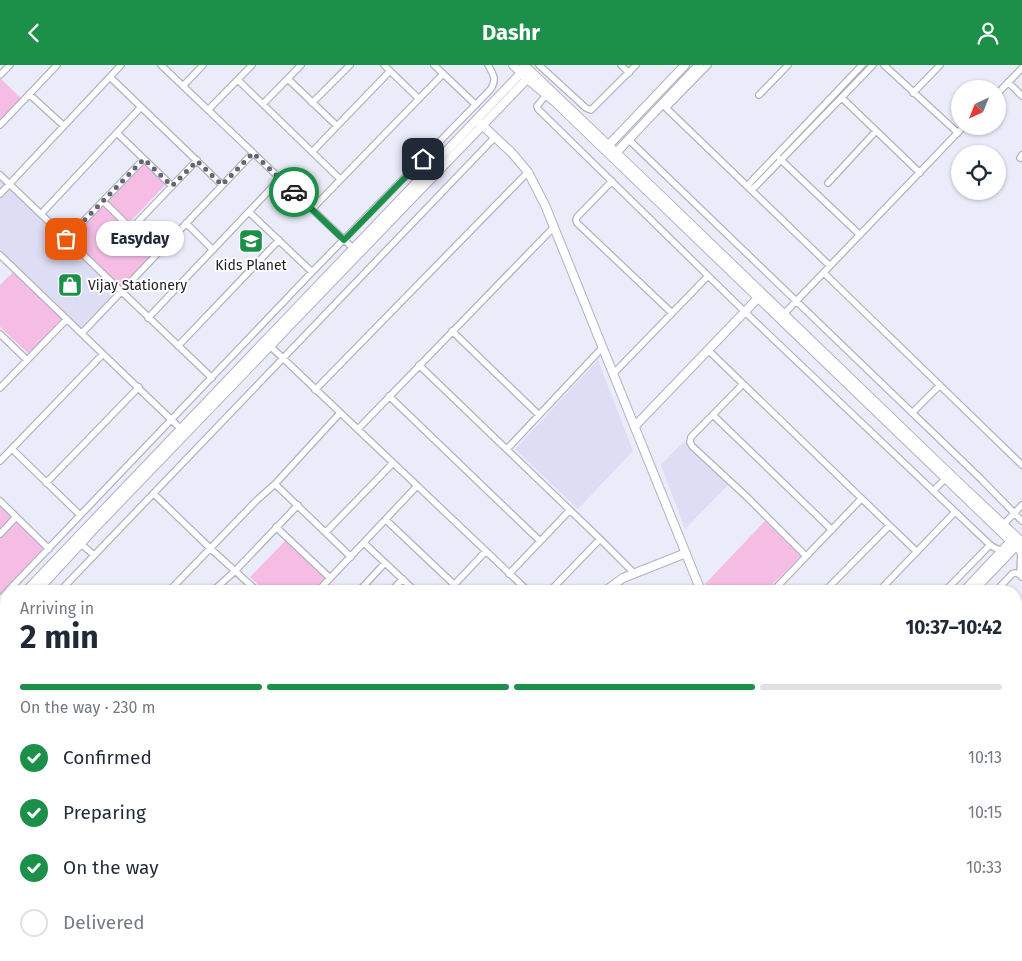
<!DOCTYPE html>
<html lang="en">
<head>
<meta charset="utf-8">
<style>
  :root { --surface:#fff; --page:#f2f2f3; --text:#1f2937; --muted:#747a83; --line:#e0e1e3; --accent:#1c8f49 }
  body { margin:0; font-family:"Fira Sans",sans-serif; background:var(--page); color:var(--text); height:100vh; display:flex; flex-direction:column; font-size:19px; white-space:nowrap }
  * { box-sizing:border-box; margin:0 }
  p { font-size:16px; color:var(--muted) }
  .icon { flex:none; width:28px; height:28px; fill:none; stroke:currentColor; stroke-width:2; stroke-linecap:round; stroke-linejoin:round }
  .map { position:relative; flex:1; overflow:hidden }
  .side { position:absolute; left:0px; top:520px; width:1022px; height:376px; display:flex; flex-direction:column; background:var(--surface); border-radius:20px 20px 0 0; box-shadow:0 1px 4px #0004 }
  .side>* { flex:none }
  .needle { width:32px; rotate:223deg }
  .buttons { position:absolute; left:951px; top:15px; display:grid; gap:10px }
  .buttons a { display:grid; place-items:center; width:55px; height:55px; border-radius:50%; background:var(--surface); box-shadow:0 1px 4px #0004; font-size:25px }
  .pin { position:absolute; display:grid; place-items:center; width:42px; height:42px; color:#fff; margin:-21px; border-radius:10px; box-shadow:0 2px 8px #0006 }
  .courier { position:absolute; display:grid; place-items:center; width:50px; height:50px; margin:-25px; border:4px solid #1c8f49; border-radius:50%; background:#fff; color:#222; box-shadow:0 1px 6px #0007 }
  .bubble { position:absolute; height:35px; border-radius:18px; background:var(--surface); box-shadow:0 1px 4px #0004; font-size:16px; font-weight:700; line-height:35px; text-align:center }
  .headline em { font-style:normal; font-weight:700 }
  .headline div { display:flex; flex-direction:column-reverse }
  .headline { display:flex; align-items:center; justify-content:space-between; height:85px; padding:0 20px }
  h1 { font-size:32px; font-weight:700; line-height:38px }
  .bar { display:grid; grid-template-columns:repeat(4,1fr); gap:8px 5px; align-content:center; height:60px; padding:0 20px }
  .bar i { height:6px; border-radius:4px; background:var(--line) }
  .bar .current { background:var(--accent) }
  .bar p { grid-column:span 4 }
  ol { padding:0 20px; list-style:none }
  li { display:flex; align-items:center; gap:15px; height:55px }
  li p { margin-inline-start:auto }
  li .icon { padding:5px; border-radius:50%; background:var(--accent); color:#fff; stroke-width:4 }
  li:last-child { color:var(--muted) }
  li i { width:28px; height:28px; border:2px solid var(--line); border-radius:50% }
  header { display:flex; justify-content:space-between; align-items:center; height:65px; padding:0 20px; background:var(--accent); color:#fff; font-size:22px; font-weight:700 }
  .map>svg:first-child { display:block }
  .built { fill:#dddef3 }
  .green { fill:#f5bde4 }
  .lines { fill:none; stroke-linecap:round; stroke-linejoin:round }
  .street-casing { stroke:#b1b2bf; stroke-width:8 }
  .secondary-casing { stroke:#b1b2bf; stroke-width:10 }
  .street { stroke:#fff; stroke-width:5.5 }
  .secondary { stroke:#fff; stroke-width:8 }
  .done { stroke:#65656e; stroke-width:5; stroke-dasharray:0 9 }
  .route { stroke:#1c8f49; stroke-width:6 }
  .labels { text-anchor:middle; stroke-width:4; stroke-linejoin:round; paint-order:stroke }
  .poi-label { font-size:14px; fill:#1d1d22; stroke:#fff }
</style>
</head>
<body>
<header><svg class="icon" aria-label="back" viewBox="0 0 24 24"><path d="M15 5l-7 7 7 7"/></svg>Dashr<svg class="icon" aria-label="person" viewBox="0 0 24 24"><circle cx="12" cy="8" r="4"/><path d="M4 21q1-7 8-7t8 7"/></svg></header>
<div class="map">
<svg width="1022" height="896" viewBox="0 0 1022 896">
  <rect width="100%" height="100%" fill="#ebecfa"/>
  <path class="built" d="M 0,110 L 119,224 L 82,263 L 0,185 Z
    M 598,295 L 633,386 L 578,444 L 515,384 Z
    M 684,376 L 729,419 L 685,464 L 661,400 Z"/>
  <path class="green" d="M 0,13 L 23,35 L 0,57 Z
    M 143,97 L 166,119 L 129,158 L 105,136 Z
    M 104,140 L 153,188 L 122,222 L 71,173 Z
    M 13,207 L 62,253 L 29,289 L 0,262 L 0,220 Z
    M 0,436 L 49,484 L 0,535 Z
    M 765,456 L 801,491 L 766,526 L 708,526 L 705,519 Z
    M 286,475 L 325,513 L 312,526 L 265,526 L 250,512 Z
    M 408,890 L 470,890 L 464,896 L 409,896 L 405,892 Z"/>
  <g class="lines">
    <defs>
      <path id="street" d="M 161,0 L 355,185
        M 384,0 L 419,34
        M 434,0 L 476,40
        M 539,0 L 586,43 L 591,45 L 636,0
        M 621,0 L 629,8
        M 884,0 L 958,68
        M 0,10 L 10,0
        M 110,12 L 222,120
        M 288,14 L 337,61
        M 238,15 L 340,114
        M 1008,17 L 1022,31
        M 183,21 L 203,0
        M 913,28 L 940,0
        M 998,28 L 1022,3
        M 29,29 L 64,61
        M 546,30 L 537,41 L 538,44 L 745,247 L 987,477 L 993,482 L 1002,486
        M 759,30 L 788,0
        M 842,33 L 920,108
        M 312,38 L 350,0
        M 263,39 L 301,0
        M 662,39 L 830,201
        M 666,43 L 708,0
        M 208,45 L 252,0
        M 0,60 L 57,0
        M 117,68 L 172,121
        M 628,74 L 981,414 L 1022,456
        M 312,87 L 390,6
        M 1020,93 L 1022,90
        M 780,94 L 860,170
        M 0,110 L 212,313
        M 612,116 L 577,152 L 576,155 L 577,158 L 672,248
        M 828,118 L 876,66
        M 747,121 L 862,0
        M 752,125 L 873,0
        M 0,129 L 121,0
        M 103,136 L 157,189
        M 312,144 L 443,9
        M 249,147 L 312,207
        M 41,149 L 141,42
        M 186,158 L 213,185
        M 131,164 L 197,95
        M 66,174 L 144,94
        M 0,190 L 182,365
        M 824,208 L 1022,400
        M 782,251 L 964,61
        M 148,253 L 280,114
        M 452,266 L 539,350
        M 82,268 L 253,88
        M 0,269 L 27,295
        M 268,279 L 528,526
        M 178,281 L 279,175
        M 708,285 L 917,487
        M 419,300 L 600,474 L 634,508
        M 614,308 L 708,211
        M 743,319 L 691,372 L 690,377 L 692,381 L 748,433 L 806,491
        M 0,323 L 67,254
        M 315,325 L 528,107
        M 389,331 L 540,476
        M 912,348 L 940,320
        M 713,350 L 832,465
        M 358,364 L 554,162
        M 12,384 L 80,450
        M 507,384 L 603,282
        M 0,396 L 103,289
        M 46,418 L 139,322
        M 275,419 L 351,492
        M 933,426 L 946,413
        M 154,429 L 211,484 L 257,526
        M 0,436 L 49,484
        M 386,455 L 461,526
        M 276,462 L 330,513
        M 1001,462 L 1022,440
        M 326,467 L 393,398
        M 0,469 L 16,452
        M 364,478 L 415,526
        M 81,479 L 94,490
        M 509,509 L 570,445
        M 1020,509 L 1021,485
        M 454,520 L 486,486
        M 8,526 L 312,207 L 490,25 C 497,15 494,10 488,0
        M 60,526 L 243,335 L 495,72
        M 169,526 L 257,435 L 275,419 L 340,348
        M 213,526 L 235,506 L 298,440
        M 318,526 L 417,421
        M 359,526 L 385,498
        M 391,526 L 403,514
        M 550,526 L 600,474
        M 773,526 L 861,434
        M 825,526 L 889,461
        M 879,526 L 955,447
        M 945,526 L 990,480
        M 996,526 L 1012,509 C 1016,507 1018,508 1022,512
        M 0,535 L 6,528
        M 1016,564 L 1022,558
        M 0,590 L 6,583
        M 1016,607 L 1022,601
        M 0,609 L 6,615
        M 1016,651 L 1022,645
        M 1016,695 L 1022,689
        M 1016,732 L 1022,737
        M 0,743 L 6,749
        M 5,769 L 6,797
        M 1016,770 L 1022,764
        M 1016,772 L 1022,777
        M 0,802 L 6,801
        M 0,835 L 6,834
        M 1016,851 L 1022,845
        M 0,858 L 6,857
        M 14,890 L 15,896
        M 34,890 L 35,896
        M 56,890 L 62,896
        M 101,890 L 108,896
        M 150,890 L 157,896
        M 211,890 L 218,896
        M 294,890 L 300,896
        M 347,890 L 353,896
        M 396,890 L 403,896
        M 692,890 L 699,896
        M 746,890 L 753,896
        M 936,890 L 943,896
        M 316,896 L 322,890
        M 469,896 L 475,890
        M 527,896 L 533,890
        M 591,896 L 597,890
        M 644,896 L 650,890
        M 762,896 L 768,890
        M 896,896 L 902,890
        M 974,896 L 980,890"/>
      <path id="secondary" d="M 513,0 L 527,14 L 555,37 L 1022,487
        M 524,0 L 650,120 L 955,414 L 1022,477
        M 480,58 L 512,88 L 528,107 L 545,140 L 701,526
        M 605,84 L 685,0
        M 613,91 L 699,0
        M 635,361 L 758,233
        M 26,526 L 521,8 L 530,6
        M 37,526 L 94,464 L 527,14 L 530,6
        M 605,526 L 623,513 L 686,488
        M 964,526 L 1014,473
        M 973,526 L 1018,479
        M 0,553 L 6,547
        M 0,565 L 6,559
        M 0,702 L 6,708
        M 0,724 L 6,730
        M 173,890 L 179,896
        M 195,890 L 202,896
        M 847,890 L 850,896
        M 252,896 L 258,890
        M 614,896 L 620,890
        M 622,896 L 628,890"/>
    </defs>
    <use href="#street" class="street-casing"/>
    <use href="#secondary" class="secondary-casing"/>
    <use href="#street" class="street"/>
    <use href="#secondary" class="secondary"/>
  </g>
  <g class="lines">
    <path class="done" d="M 66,174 L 144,94 L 172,121 L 197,96 L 222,120 L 253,88 L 294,127"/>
    <path class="route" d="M 294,127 L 344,175 L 423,94"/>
  </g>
  <defs>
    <symbol id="school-square" viewBox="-11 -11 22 22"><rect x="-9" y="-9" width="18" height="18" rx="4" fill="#1c8f49" stroke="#fff"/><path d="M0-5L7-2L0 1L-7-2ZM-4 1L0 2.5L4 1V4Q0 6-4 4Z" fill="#fff"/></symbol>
    <symbol id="shop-square" viewBox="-11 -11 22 22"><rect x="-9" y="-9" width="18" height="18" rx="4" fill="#1c8f49" stroke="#fff"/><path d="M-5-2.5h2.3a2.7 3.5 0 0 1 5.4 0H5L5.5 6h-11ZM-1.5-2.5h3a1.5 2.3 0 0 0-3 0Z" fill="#fff"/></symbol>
  </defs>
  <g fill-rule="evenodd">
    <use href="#school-square" x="237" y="162" width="28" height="28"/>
    <use href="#shop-square" x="56" y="206" width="28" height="28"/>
  </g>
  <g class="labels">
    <g class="poi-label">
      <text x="251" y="205">Kids Planet</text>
      <text x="88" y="225" text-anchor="start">Vijay Stationery</text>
    </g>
  </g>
</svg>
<div class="buttons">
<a><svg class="needle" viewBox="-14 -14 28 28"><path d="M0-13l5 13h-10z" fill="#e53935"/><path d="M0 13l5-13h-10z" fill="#747a83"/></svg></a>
<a><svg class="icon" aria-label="locate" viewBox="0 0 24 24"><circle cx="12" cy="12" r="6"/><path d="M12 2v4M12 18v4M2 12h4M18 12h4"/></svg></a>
</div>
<div class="pin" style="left:66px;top:174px;background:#ea580c"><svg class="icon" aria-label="bag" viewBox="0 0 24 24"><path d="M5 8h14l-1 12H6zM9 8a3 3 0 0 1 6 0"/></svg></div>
<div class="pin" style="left:423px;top:94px;background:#1f2937"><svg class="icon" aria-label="home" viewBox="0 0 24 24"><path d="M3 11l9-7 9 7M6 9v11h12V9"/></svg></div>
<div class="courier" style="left:294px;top:127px"><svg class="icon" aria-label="car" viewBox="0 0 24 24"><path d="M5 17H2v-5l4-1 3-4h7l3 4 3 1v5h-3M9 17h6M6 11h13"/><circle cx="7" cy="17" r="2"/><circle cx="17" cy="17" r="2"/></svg></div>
<div class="bubble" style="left:96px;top:156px;width:88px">Easyday</div>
<section class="side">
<div class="headline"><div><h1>2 min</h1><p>Arriving in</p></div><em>10:37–10:42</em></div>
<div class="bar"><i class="current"></i><i class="current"></i><i class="current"></i><i></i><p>On the way · 230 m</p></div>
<ol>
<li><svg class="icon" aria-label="check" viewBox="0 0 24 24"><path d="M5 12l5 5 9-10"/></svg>Confirmed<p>10:13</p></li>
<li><svg class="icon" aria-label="check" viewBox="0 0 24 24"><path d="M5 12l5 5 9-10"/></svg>Preparing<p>10:15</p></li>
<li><svg class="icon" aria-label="check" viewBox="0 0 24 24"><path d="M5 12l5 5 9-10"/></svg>On the way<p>10:33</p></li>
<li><i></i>Delivered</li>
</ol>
</section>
</div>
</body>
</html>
